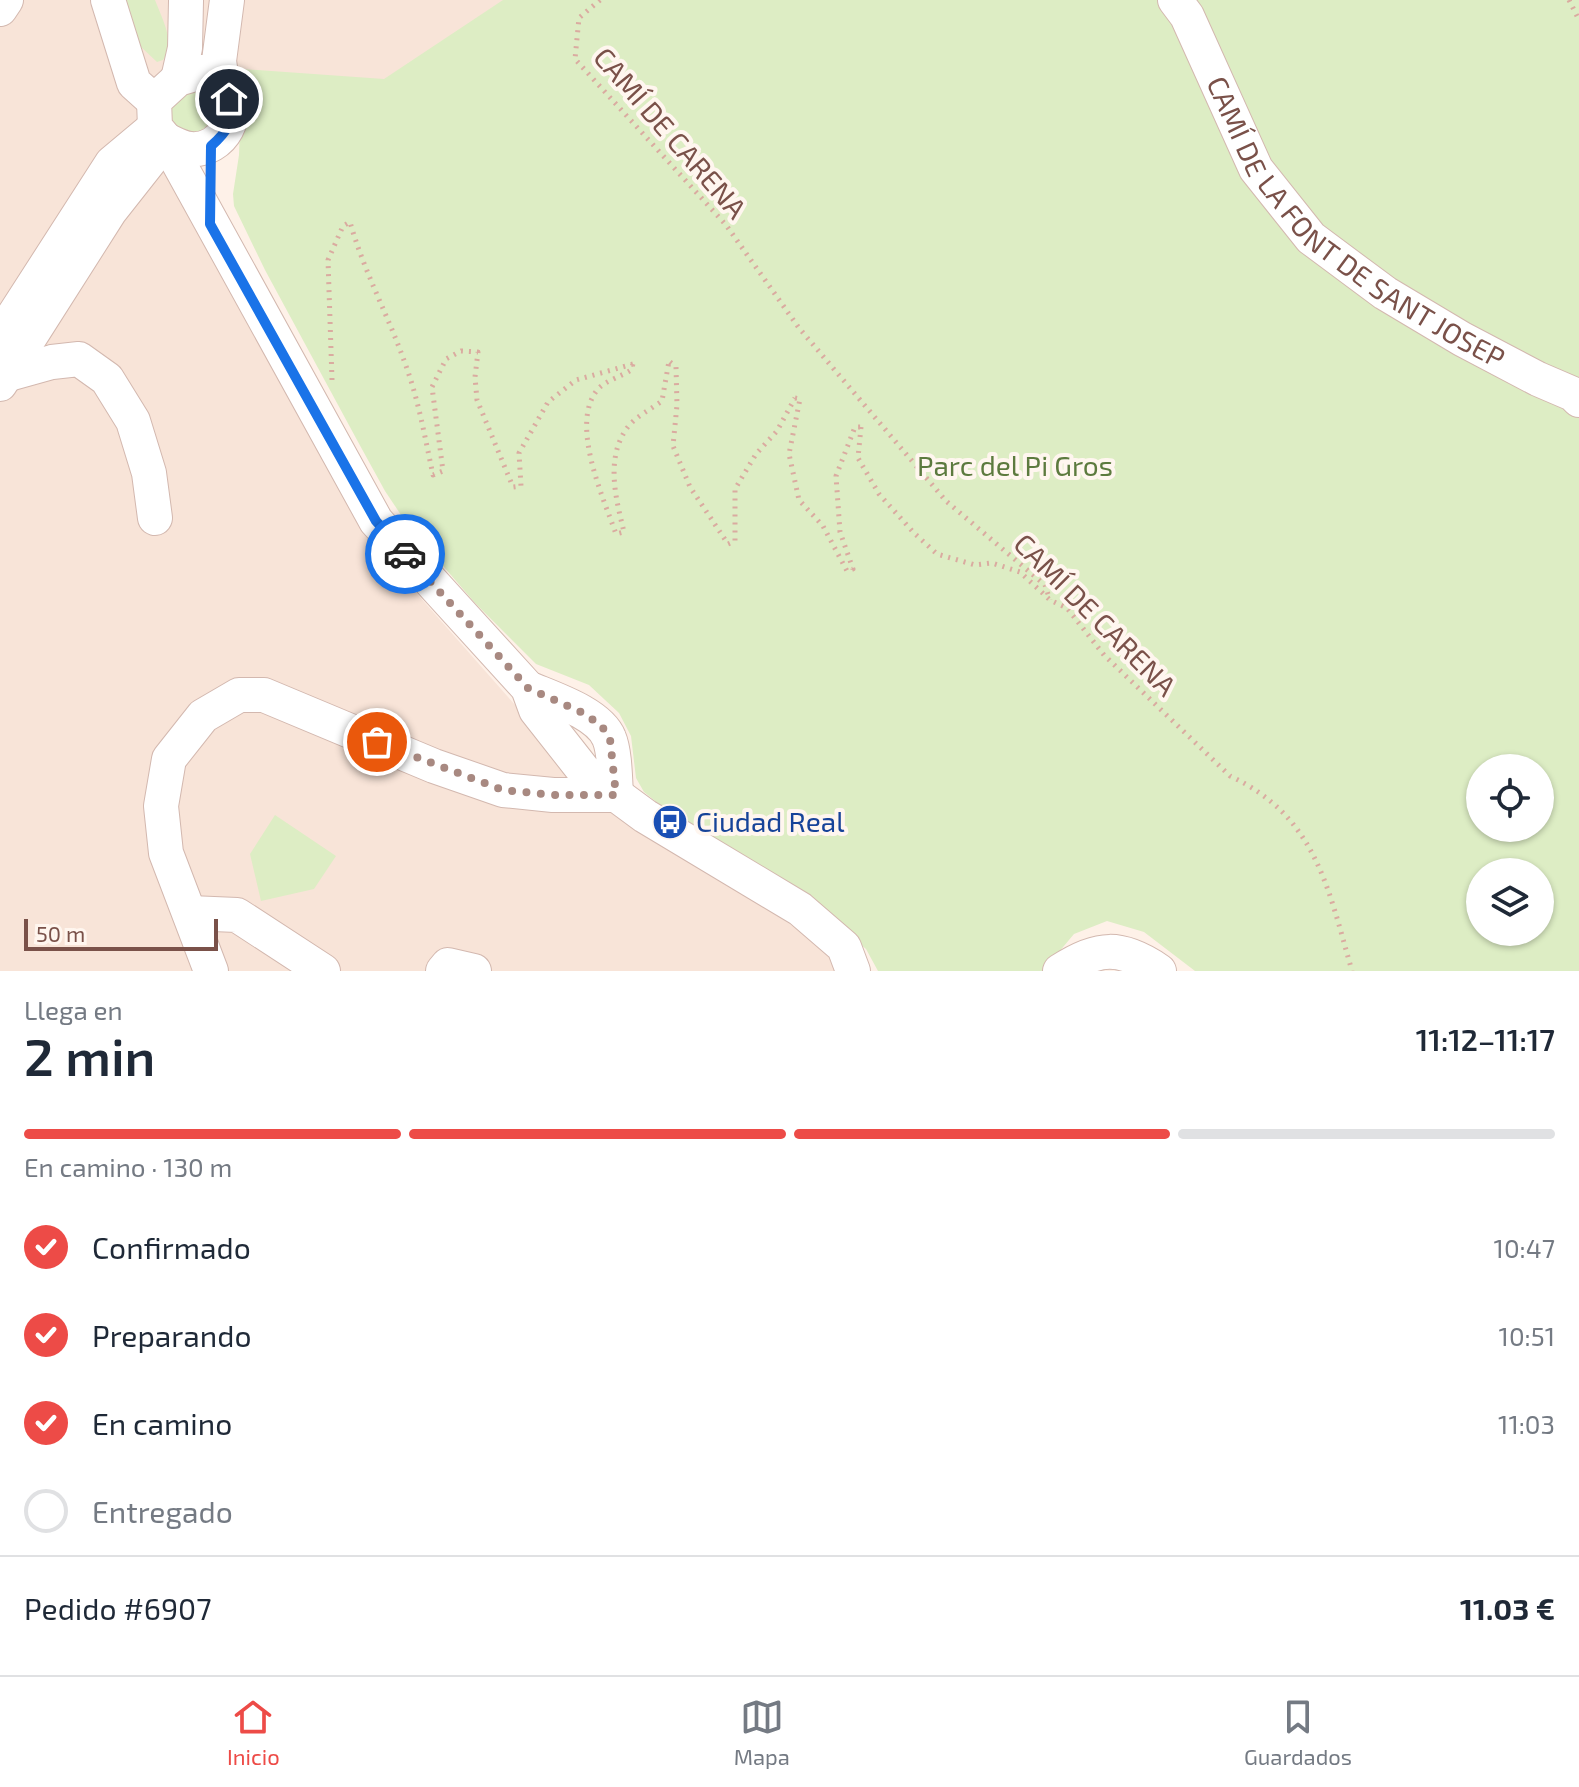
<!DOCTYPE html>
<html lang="es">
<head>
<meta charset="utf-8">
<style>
  :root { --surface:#fff; --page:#f6f6f7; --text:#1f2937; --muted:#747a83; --line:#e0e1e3; --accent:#ed4b47 }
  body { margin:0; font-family:"Exo 2",sans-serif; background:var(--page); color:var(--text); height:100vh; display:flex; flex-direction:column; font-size:30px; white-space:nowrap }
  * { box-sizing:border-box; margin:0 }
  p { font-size:26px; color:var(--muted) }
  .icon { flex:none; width:44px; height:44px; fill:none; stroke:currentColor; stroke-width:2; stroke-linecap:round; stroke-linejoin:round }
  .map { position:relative; height:971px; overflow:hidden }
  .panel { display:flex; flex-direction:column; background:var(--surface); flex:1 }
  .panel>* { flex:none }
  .buttons { position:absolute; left:1466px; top:754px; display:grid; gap:16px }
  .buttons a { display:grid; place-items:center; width:88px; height:88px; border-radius:50%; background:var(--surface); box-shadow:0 2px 6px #0004; font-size:40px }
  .scale { position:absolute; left:24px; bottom:20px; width:194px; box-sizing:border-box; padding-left:8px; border:4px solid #7a5149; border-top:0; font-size:22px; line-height:28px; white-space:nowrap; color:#7a5149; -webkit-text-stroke:6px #fff6ef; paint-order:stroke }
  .pin { position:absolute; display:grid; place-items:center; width:68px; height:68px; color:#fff; margin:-34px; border:4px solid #fff; border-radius:50%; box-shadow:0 2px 8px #0007 }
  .courier { position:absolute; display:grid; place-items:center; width:80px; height:80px; margin:-40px; border:6px solid #1a73e8; border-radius:50%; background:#fff; color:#222; box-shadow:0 2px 10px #0007 }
  .headline em { font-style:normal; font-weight:600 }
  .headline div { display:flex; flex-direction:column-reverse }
  .headline { display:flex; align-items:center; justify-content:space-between; height:136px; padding:0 24px }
  h1 { font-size:52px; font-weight:600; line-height:60px }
  .bar { display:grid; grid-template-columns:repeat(4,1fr); gap:12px 8px; align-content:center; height:96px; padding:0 24px }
  .bar i { height:10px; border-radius:6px; background:var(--line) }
  .bar .selected { background:var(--accent) }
  .bar p { grid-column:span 4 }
  .line { display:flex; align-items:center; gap:20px; padding:0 24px; border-top:2px solid var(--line) }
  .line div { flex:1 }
  ol { padding:0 24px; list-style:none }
  li { display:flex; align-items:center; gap:24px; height:88px }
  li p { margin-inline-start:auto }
  li .icon { padding:8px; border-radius:50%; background:var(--accent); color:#fff; stroke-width:4 }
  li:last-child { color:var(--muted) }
  li i { width:44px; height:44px; border:4px solid var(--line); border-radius:50% }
  .dock { display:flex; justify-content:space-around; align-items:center; height:112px; border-top:2px solid var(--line); background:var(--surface); font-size:22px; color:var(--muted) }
  .dock a { display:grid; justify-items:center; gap:4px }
  .dock .selected { color:var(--accent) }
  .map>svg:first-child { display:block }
  .residential { fill:#f8e4d8 }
  .green { fill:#ddedc4; fill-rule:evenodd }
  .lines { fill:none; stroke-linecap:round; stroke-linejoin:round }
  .minor-casing { stroke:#d3b8af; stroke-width:36 }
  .path { stroke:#daaba0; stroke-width:5; stroke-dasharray:2 6; stroke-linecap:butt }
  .minor { stroke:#fff; stroke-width:34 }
  .done { stroke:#a88981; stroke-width:8; stroke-dasharray:0 14.4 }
  .route { stroke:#1a73e8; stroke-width:10 }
  .labels { text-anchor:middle; stroke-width:8; stroke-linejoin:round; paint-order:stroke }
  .street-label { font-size:28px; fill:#7a5149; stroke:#fff6ef }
  .park-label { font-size:28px; fill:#5c7a3e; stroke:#fff6ef }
  .transit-label { font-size:28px; fill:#164399; stroke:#fff6ef; text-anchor:start }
</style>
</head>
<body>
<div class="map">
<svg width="1579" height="971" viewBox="0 0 1579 971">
  <rect width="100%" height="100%" fill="#fef1e8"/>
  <path class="residential" d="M 0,0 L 509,0 L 383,81 L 213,67 L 193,114 L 201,193 L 304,422 L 374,545 L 567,764 L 667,843 L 829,950 L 838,971 L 0,971 Z"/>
  <path class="green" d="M 125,0 L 155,0 C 162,19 176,42 163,60 L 157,62 L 140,46 Z
    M 503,0 L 1579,0 L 1579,971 L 1195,971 L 1144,932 L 1107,921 L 1074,934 L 1043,971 L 878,971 L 866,949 L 820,909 L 697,835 L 644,792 L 636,778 L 631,736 L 619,713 L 589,685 L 536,664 L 475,603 L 407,524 L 385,491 L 357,440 L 265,270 L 234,206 L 233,194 L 239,155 L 242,69 L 384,79 ZM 1480,768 L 1540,768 L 1540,828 L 1480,828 ZM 1480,872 L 1540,872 L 1540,932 L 1480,932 Z
    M170 112a21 21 0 1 1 42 0a21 21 0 1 1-42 0Z
    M 275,815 L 336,856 L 314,889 L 261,901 L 250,854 Z"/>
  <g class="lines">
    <defs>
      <g id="minor">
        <path d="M 108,0 L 134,83 L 154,101"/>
        <path id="s1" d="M 1175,0 L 1187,16 L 1256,169 L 1311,238 L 1385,293 L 1462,339 L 1538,379 L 1573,394 L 1579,400"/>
        <path d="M 0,9 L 6,0"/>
        <path d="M 202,72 L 178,79 L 154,101 L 155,127 L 166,140 L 376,521 L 528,688 L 536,710 L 584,771 L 645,816 L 800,909 L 844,947 L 853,971"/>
        <path d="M 178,79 L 185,48 L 186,1"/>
        <path d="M 223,88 L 219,61 L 227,0"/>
        <path d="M 166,140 C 173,143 181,148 190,149 C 223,152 244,113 222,87 C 217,81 208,76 202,72"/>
        <path d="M 0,337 L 112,163 L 155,127"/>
        <path d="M 9,374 L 52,362 L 79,359 L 107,379 L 133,421 L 149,473 L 155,518"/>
        <path d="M 0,384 L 110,211 L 166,140"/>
        <path d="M 528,688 C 551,698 599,713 609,738 C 615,752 615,780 616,795"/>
        <path d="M 190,913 L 237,915 L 323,971"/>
        <path d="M 211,971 L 166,853 L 161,806 L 169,759 L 203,716 L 239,695 L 264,695 L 434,766 L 503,790 L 553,795 L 616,795"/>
        <path d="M 443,971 L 448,965 L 474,971"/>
        <path d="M 1060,971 C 1098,946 1121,945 1159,971"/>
      </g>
    </defs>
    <use href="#minor" class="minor-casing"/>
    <path class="path" d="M 600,0 L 579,18 L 575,59 L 726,225 L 799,328 L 946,501 L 1045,585 L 1050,600
      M 1569,0 L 1579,20
      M 670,362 L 676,367 L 677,405 L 673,446 L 690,487 L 728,544 L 735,541 L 735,489 L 756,454 L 777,431 L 795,398
      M 633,364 L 631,370 C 622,376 605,381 598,389 C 569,423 603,497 616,534 L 624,532 C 616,499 605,459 627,428 C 635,417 651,409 662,401 L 669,361
      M 332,380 L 328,260 L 343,226 L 350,222 C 364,272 389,317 406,366 C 419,402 425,438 433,475 L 443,471 L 432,387 L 446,359 L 461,351 L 478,352 L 475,377 L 477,400 L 513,487 L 521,486 L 519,453 L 548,402 L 576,380 L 633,364
      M 795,398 L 800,399 L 789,454 L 799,500 L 823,526 L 847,571 L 853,569 L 840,532 L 836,476 L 855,427 L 861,427
      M 861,427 L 858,458 L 879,494 L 914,533 L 937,554 L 975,565 L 992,563 L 1020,572 L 1050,600 L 1067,608 L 1104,655 L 1230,776 C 1316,816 1328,888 1352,971"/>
    <use href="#minor" class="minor"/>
  </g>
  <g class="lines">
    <path class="done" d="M 377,742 L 503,790 L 553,795 L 616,795 L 610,739 L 601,725 L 581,712 L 528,688 L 405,554"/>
    <path class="route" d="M 229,99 C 236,120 226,133 211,146 L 210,224 L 376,521 L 405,554"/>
  </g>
  <defs>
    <symbol id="bus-disc" viewBox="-11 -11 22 22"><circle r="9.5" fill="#1a4fb4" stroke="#fff6ef"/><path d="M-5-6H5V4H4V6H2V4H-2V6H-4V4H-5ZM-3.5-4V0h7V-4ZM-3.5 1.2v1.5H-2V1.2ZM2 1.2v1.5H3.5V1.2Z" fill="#fff"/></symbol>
  </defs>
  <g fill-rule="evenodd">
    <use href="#bus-disc" x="650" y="802" width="40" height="40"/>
  </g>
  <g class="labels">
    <g class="street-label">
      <text transform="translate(670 133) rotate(49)" y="10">CAMÍ DE CARENA</text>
      <text dy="10" stroke="none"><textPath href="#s1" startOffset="296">CAMÍ DE LA FONT DE SANT JOSEP</textPath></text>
      <text transform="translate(1095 615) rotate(45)" y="10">CAMÍ DE CARENA</text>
    </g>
    <g class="park-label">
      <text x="1015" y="476">Parc del Pi Gros</text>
    </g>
    <g class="transit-label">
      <text x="696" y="832">Ciudad Real</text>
    </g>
  </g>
</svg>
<div class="buttons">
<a><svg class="icon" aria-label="locate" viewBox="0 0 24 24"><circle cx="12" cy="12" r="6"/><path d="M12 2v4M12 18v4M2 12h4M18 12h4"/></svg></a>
<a><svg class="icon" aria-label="layers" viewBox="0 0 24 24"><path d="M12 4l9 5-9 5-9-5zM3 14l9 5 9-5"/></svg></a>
</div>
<div class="scale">50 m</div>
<div class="pin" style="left:377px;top:742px;background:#ea580c"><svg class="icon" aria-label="bag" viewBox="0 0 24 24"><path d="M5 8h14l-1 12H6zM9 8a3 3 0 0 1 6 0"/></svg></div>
<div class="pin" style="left:229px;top:99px;background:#1f2937"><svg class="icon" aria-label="home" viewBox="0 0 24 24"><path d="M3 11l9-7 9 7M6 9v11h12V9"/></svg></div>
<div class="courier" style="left:405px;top:554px"><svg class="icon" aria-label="car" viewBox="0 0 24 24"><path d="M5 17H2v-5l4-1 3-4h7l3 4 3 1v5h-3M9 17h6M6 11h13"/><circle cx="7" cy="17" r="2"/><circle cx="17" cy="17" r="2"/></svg></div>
</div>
<section class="panel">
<div class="headline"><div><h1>2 min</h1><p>Llega en</p></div><em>11:12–11:17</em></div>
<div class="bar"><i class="selected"></i><i class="selected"></i><i class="selected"></i><i></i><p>En camino · 130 m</p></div>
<ol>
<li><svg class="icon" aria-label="check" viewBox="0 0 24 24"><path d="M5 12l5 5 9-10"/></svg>Confirmado<p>10:47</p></li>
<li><svg class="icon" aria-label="check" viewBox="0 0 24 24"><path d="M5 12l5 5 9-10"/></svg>Preparando<p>10:51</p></li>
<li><svg class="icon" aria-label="check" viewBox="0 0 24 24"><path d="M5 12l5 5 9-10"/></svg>En camino<p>11:03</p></li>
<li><i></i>Entregado</li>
</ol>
<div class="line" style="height:104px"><div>Pedido #6907</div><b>11.03 €</b></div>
</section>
<nav class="dock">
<a class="selected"><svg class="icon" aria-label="home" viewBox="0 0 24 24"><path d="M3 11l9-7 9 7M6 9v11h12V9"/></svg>Inicio</a>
<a><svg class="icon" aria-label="map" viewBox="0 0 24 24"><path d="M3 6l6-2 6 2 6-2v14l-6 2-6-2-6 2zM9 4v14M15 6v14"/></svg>Mapa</a>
<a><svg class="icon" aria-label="saved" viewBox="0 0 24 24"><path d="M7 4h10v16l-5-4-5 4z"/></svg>Guardados</a>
</nav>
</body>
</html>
